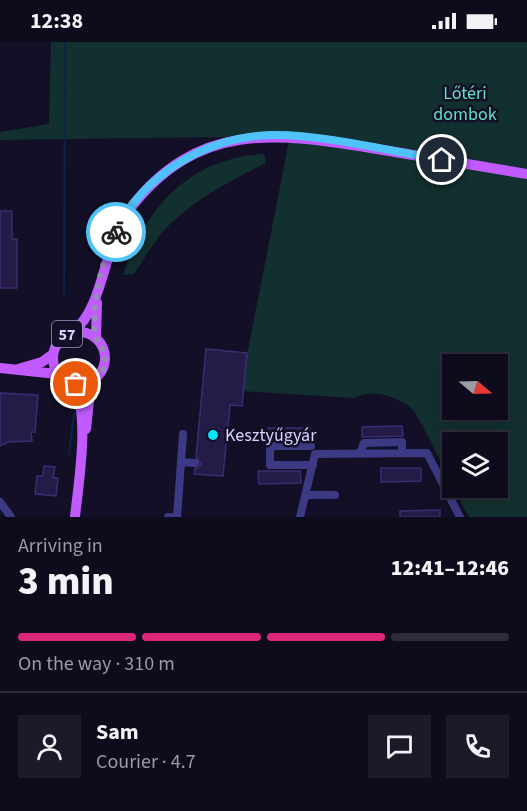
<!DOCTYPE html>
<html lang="en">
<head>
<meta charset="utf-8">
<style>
  :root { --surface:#0e0b1c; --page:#1c1929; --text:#f1f3f6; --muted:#9b9ba3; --line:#2e2b3b; --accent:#db2777 }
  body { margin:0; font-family:"Source Sans 3",sans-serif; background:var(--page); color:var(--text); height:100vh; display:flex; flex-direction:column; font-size:22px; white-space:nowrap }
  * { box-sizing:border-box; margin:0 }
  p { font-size:20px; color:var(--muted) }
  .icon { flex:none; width:33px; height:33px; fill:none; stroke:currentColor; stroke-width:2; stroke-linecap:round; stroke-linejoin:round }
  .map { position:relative; height:475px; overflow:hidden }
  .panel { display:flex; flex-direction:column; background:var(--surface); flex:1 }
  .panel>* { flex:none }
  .needle { width:39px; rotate:109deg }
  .controls { position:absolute; left:442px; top:312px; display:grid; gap:12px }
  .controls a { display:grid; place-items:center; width:66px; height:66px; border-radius:0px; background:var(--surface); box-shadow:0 3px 15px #0003,0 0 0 2px var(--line); font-size:30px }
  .pin { position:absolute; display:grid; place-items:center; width:51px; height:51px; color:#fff; margin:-26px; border:3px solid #fff; border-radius:50%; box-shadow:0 2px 6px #0007 }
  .courier { position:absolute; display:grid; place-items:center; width:60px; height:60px; margin:-30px; border:4px solid #4fc3f7; border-radius:50%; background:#fff; color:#222; box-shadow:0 2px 8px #0007 }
  .summary em { font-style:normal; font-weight:800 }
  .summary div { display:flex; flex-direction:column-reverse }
  .summary { display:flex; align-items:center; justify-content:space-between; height:102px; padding:0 18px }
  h1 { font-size:39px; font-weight:800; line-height:45px }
  .bar { display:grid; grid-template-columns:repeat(4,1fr); gap:9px 6px; align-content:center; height:72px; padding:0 18px }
  .bar i { height:8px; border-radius:4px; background:var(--line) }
  .bar .on { background:var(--accent) }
  .bar p { grid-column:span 4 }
  .line { display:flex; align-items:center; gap:15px; padding:0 18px; border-top:2px solid var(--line) }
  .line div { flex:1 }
  .round { display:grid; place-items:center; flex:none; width:63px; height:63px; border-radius:0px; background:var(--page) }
  .status { display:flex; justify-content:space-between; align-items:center; height:42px; padding:0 30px; background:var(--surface); direction:ltr }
  .status svg { height:16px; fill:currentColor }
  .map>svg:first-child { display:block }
  .green { fill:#12302f; fill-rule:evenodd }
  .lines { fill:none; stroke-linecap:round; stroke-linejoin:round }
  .stream { stroke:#0c2248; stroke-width:2 }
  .building { fill:#241b47; stroke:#3b2d73; stroke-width:1.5 }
  .minor { stroke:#3d3a85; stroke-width:8 }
  .major { stroke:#c25bff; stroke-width:10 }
  .done { stroke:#948fb3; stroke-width:6; stroke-dasharray:0 10.8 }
  .route { stroke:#4fc3f7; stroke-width:8 }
  .poi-dot { fill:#00e5ff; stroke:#130f26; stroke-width:2 }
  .labels { text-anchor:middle; stroke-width:5; stroke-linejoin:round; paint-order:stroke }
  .shield { fill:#130f26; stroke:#9e99be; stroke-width:1.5 }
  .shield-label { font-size:16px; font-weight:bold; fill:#d9d4ff }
  .park-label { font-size:18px; fill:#5fe0c0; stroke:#130f26 }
  .poi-label { font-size:18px; fill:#d9d4ff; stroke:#130f26; text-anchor:start }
</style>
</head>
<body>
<div class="status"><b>12:38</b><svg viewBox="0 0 49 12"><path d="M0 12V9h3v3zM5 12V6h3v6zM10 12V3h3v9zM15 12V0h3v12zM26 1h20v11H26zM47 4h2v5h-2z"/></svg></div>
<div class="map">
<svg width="527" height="475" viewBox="0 0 527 475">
  <rect width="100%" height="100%" fill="#130f26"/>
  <path class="green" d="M 51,0 L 527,0 L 527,475 L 469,475 L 453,446 L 498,446 L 498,400 L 453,400 L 453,445 C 445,430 420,374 411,366 C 395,353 372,347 354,356 L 240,349 L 290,94 L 0,98 L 0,90 L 49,82 ZM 453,322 L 498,322 L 498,368 L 453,368 Z
    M 264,112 L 266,121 C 232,138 197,156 169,183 C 155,197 145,216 134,232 L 123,233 C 145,165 190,116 264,112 Z"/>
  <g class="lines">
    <path class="stream" d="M 64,251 L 65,0
      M 69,412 L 75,364"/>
  </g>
  <path class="building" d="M 0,169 L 12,169 L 12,197 L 17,197 L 17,246 L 0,246 Z
    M 206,307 L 247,311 L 242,364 L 230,363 L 223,434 L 194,432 L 195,427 L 201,422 L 196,415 Z
    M 0,351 L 38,353 L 35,390 L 31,390 L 32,399 L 8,400 L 0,404 Z
    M 402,384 L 403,394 L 362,395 L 362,385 Z
    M 268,386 L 310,386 L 310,398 L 268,398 Z
    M 44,424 L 55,425 L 53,436 L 58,436 L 56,454 L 35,452 L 37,434 L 43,434 Z
    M 381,426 L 421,426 L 421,439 L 381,440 Z
    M 258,429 L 300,429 L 301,441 L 259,442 Z
    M 440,468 L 440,475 L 400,475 L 400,469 Z"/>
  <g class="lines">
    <path class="minor" d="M 311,404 L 270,404 L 270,423 L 313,423
      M 361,409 L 364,401 L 402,400 L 402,410
      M 181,420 L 183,392
      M 306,453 L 335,453
      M 0,460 L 11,475
      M 168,475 L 171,475
      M 177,475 L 181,420 L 195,421
      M 300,475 L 315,412 L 427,411 L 460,475"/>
    <path class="major" d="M53 316a26 26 0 1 1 52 0a26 26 0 1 1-52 0Z
      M 73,290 C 105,264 103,203 129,168 C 200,75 282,92 383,108 C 431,116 479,124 527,132
      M 96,295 L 97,261
      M 0,326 L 57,332 L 61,335
      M 18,327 L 42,320 L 53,312
      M 71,341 C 92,366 78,443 75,475
      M 86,387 L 91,340"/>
  </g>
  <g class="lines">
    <path class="done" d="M 76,342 C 89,343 101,337 104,324 C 109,308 96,302 95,290 C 92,256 102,220 116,190"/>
    <path class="route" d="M 116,190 C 143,132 207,95 271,93 C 322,92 390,109 442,118"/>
  </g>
  <circle class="poi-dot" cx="213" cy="393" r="6"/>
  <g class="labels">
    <rect class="shield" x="52" y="279" width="30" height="26" rx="4.5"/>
    <g class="shield-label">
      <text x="67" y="298">57</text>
    </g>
    <g class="park-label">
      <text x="465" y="57">Lőtéri<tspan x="465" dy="21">dombok</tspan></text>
    </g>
    <g class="poi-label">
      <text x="225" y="399">Kesztyűgyár</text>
    </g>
  </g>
</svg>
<div class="controls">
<a><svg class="needle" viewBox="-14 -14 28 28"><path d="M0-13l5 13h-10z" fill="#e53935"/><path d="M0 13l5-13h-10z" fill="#9b9ba3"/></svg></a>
<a><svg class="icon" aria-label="layers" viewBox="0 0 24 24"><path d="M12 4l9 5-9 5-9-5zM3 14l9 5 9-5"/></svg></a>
</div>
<div class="pin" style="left:76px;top:342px;background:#ea580c"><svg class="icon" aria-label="bag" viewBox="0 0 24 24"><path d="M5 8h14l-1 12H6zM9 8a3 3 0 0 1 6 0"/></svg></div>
<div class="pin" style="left:442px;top:118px;background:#1f2937"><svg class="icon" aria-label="home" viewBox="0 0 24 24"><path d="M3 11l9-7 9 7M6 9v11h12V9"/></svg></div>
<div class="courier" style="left:116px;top:190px"><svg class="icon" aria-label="bike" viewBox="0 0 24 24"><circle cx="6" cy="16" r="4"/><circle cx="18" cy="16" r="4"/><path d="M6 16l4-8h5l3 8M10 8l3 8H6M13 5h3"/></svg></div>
</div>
<section class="panel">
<div class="summary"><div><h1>3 min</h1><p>Arriving in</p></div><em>12:41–12:46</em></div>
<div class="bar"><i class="on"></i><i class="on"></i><i class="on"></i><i></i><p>On the way · 310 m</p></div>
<div class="line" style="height:108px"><a class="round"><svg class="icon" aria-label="person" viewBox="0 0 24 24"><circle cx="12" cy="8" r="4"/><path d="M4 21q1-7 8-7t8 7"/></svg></a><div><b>Sam</b><p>Courier · 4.7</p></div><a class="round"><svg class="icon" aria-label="chat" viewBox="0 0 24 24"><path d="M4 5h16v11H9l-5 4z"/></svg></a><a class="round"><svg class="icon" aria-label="phone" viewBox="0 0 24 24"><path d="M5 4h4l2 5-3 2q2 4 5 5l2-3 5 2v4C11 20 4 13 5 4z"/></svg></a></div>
</section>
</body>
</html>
